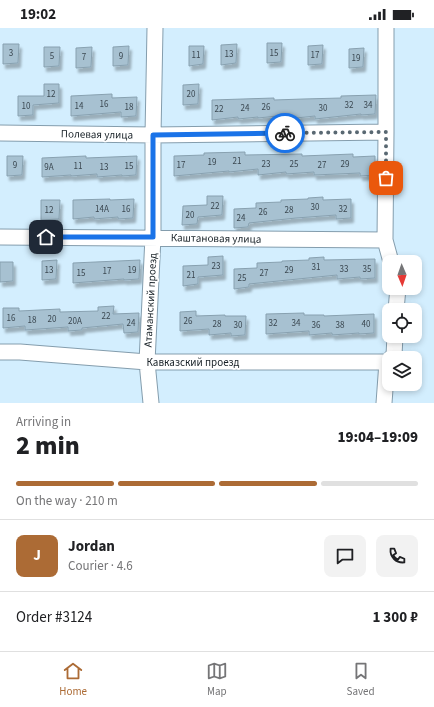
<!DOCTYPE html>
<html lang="en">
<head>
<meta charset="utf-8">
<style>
  :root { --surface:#fff; --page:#f2f2f2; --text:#202124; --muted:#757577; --line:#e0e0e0; --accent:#ac6b35 }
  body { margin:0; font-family:"Source Sans 3",sans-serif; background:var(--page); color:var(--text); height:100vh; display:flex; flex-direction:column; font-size:15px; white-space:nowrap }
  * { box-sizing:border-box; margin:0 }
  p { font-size:13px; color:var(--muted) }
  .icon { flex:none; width:22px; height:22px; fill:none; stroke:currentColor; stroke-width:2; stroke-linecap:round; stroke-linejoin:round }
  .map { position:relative; height:375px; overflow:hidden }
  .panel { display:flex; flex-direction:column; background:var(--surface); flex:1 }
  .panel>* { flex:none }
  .needle { width:26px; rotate:178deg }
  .buttons { position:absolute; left:382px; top:227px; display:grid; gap:8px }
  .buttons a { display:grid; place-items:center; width:40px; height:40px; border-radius:8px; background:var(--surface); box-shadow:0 2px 6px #0003; font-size:20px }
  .pin { position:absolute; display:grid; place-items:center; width:34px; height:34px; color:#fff; margin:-17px; border-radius:8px; box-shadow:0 2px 6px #0006 }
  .courier { position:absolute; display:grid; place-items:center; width:40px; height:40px; margin:-20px; border:3px solid #1a73e8; border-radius:50%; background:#fff; color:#222; box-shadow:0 1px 5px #0007 }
  .head em { font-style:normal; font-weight:800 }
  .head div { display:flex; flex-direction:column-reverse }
  .head { display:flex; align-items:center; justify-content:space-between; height:68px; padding:0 16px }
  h1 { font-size:26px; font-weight:800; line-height:30px }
  .bar { display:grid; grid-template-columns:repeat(4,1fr); gap:6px 4px; align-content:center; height:48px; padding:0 16px }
  .bar i { height:5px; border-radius:3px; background:var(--line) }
  .bar .active { background:var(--accent) }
  .bar p { grid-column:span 4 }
  .line { display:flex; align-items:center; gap:10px; padding:0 16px; border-top:1px solid var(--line) }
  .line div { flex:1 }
  .round { display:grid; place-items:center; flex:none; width:42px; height:42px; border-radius:8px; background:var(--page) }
  .status { display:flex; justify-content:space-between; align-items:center; height:28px; padding:0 20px; background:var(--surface); direction:ltr }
  .status svg { height:11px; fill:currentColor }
  .menu { display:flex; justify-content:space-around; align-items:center; height:56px; border-top:1px solid var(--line); background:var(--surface); font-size:11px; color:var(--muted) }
  .menu a { display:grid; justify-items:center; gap:2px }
  .menu .active { color:var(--accent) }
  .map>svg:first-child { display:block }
  .building { fill:#a7c1d1; stroke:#88a1b0; filter:url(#shadow) }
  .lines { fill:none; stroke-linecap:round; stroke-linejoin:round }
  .minor-casing { stroke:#849dad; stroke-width:17 }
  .minor { stroke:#fff; stroke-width:15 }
  .done { stroke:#596872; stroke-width:4; stroke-dasharray:0 7.2 }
  .route { stroke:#1a73e8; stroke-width:5 }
  .labels { text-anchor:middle; stroke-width:3.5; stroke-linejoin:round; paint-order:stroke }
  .number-label { font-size:9px; fill:#3b4851 }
  .street-label { font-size:11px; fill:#172026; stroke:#fff }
</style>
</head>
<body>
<div class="status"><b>19:02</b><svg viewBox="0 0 49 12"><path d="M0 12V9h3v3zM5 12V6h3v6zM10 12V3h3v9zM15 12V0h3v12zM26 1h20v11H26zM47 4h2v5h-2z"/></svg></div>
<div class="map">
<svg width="434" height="375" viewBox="0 0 434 375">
  <defs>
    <filter id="shadow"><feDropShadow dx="2.5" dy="4.5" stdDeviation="1" flood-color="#0004"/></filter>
  </defs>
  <rect width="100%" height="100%" fill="#d3eefe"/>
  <path class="building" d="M 267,15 L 282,15 L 281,34 L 267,35 Z
    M 3,16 L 19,16 L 18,35 L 3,36 Z
    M 237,16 L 236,35 L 221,37 L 221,17 Z
    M 323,17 L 322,36 L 308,37 L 308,18 Z
    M 129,18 L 128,37 L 113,38 L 113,19 Z
    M 189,18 L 204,18 L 203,36 L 189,38 Z
    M 44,19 L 60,19 L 59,38 L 44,39 Z
    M 92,19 L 91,39 L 76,40 L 76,20 Z
    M 364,20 L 363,39 L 349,40 L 349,21 Z
    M 44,56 L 59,56 L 59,75 L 33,77 L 33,87 L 18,88 L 18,68 L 44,68 Z
    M 199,56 L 198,76 L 183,77 L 183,57 Z
    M 112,66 L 112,70 L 137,69 L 136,88 L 121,89 L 121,84 L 71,88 L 71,68 Z
    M 376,67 L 375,86 L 361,87 L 361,86 L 315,91 L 315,88 L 287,91 L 287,87 L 258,90 L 258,89 L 238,91 L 238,89 L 212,92 L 212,72 L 274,70 L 274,72 L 303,71 L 341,70 L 341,68 Z
    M 245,124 L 245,127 L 302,126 L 302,128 L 353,126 L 353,129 L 375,128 L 375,147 L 360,148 L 360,145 L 314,147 L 314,144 L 286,146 L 286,144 L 258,147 L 258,141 L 229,144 L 229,143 L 174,148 L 174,128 L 204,127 L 204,125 Z
    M 7,128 L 23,128 L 22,147 L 7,148 Z
    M 86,128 L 86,130 L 137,128 L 136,147 L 122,148 L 122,147 L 97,149 L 97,146 L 71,148 L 71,147 L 42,149 L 42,130 Z
    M 207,168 L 223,168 L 222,187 L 198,189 L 197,196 L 182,197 L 183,178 L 207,177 Z
    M 323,169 L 323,172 L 351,171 L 351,190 L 336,191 L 336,187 L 296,190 L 249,195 L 248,199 L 234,200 L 234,181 L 256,180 L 256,175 L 281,174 L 281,172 L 308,171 L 308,170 Z
    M 110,171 L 110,172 L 134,171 L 133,190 L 118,191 L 118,189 L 94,191 L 94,189 L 73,191 L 73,172 Z
    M 41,172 L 60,172 L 59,191 L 41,192 Z
    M 223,228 L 223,247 L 198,249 L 198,256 L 183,258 L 183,238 L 208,237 L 208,229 Z
    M 324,229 L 324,232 L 375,231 L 375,250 L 360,251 L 360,249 L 337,251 L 337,247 L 249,256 L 249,259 L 234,261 L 234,241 L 257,240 L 257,235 L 282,234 L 282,233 L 309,232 L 309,230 Z
    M 57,232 L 56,251 L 42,252 L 42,233 Z
    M 140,232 L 139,251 L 124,252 L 124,251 L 73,255 L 73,235 Z
    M 0,234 L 13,234 L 13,253 L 0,254 Z
    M 114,278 L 113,286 L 139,285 L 138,304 L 124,305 L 123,296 L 82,300 L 82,302 L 68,303 L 68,299 L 25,302 L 25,298 L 3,300 L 3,280 L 19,280 L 19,283 L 60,281 L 60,284 L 98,283 L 98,279 Z
    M 196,283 L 196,288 L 225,287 L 225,288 L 246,288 L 245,307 L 231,308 L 231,305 L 209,307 L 209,301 L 180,303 L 180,284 Z
    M 304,285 L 304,287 L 324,287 L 324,288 L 374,286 L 374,305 L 359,306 L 359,305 L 332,307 L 332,305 L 309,307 L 309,303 L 266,306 L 266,286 Z"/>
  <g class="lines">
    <defs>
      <path id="minor" d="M 386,0 L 386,104 L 385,212 L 391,234
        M 0,105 L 153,107 L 386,104
        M 0,209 L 385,212
        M 396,282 L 398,260
        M 0,324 L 20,324 L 147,334 L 387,334
        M 391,330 L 394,327 L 395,308
        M 151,375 L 147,334 L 153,209 L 153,107 L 155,0
        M 384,375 L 387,334 L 389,332"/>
    </defs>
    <use href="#minor" class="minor-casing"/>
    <use href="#minor" class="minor"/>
  </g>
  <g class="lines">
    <path class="done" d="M 285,105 L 386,104 L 386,150"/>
    <path class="route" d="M 46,209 L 153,209 L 153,107 L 285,105"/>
  </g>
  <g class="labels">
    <g class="number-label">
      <text x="11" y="28">3</text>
      <text x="274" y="28">15</text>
      <text x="229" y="29">13</text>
      <text x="196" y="30">11</text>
      <text x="315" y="30">17</text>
      <text x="52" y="31">5</text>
      <text x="121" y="31">9</text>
      <text x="84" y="32">7</text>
      <text x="356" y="33">19</text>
      <text x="51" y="69">12</text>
      <text x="191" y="69">20</text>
      <text x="104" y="79">16</text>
      <text x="349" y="80">32</text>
      <text x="368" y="80">34</text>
      <text x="26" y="81">10</text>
      <text x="79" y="81">14</text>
      <text x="129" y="82">18</text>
      <text x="266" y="82">26</text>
      <text x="245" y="83">24</text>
      <text x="323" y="83">30</text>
      <text x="219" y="84">22</text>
      <text x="237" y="136">21</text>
      <text x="212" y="137">19</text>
      <text x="266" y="139">23</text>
      <text x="294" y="139">25</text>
      <text x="345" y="139">29</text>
      <text x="15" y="140">9</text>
      <text x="181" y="140">17</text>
      <text x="322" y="140">27</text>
      <text x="78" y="141">11</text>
      <text x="129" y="141">15</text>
      <text x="49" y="142">9А</text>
      <text x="104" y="142">13</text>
      <text x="215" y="181">22</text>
      <text x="315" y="182">30</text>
      <text x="102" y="184">14А</text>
      <text x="126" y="184">16</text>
      <text x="343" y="184">32</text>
      <text x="49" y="185">12</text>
      <text x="289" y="185">28</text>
      <text x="263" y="187">26</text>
      <text x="190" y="190">20</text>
      <text x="241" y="193">24</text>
      <text x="216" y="241">23</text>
      <text x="316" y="242">31</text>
      <text x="344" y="244">33</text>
      <text x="367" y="244">35</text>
      <text x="49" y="245">13</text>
      <text x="132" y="245">19</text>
      <text x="289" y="245">29</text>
      <text x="107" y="246">17</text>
      <text x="81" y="248">15</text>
      <text x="264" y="248">27</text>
      <text x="191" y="250">21</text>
      <text x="242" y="253">25</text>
      <text x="106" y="291">22</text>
      <text x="11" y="293">16</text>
      <text x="52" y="294">20</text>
      <text x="32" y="295">18</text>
      <text x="75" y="296">20А</text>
      <text x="188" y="296">26</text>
      <text x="131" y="298">24</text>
      <text x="273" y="298">32</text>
      <text x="296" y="298">34</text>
      <text x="217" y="299">28</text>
      <text x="366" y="299">40</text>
      <text x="238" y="300">30</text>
      <text x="316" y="300">36</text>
      <text x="340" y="300">38</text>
    </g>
    <g class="street-label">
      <text transform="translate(97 106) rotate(1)" y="4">Полевая улица</text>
      <text transform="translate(216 210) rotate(1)" y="4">Каштановая улица</text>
      <text transform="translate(150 272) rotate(-87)" y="4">Атаманский проезд</text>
      <text x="193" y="338">Кавказский проезд</text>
    </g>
  </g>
</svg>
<div class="buttons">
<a><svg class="needle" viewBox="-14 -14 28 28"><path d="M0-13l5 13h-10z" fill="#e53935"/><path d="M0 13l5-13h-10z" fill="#757577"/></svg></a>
<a><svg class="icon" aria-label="locate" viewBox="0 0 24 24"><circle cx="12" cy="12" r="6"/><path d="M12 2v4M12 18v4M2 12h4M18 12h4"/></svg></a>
<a><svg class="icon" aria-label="layers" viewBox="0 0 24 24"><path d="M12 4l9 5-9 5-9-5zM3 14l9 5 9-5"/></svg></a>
</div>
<div class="pin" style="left:386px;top:150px;background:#ea580c"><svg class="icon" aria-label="bag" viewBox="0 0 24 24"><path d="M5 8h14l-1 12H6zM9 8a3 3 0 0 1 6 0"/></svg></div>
<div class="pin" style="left:46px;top:209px;background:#1f2937"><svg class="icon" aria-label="home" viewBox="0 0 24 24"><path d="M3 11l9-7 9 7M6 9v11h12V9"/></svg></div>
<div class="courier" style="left:285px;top:105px"><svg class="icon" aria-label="bike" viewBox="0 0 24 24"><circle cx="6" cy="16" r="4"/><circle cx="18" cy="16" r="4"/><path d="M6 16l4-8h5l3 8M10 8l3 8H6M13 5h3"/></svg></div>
</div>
<section class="panel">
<div class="head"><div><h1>2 min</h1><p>Arriving in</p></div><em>19:04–19:09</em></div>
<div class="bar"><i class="active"></i><i class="active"></i><i class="active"></i><i></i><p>On the way · 210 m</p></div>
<div class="line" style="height:72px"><b class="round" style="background:var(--accent);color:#fff">J</b><div><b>Jordan</b><p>Courier · 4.6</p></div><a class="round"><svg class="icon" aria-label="chat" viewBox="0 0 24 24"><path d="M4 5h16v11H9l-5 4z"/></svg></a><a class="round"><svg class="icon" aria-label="phone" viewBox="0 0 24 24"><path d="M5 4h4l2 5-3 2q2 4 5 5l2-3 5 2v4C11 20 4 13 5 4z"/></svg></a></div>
<div class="line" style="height:52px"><div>Order #3124</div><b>1 300 ₽</b></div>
</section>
<nav class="menu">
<a class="active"><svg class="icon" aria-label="home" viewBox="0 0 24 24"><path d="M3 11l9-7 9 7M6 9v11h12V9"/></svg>Home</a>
<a><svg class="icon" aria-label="map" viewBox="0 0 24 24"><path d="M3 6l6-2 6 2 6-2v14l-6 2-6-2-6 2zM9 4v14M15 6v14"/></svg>Map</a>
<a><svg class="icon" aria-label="saved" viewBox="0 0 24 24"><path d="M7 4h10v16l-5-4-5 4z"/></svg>Saved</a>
</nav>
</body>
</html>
